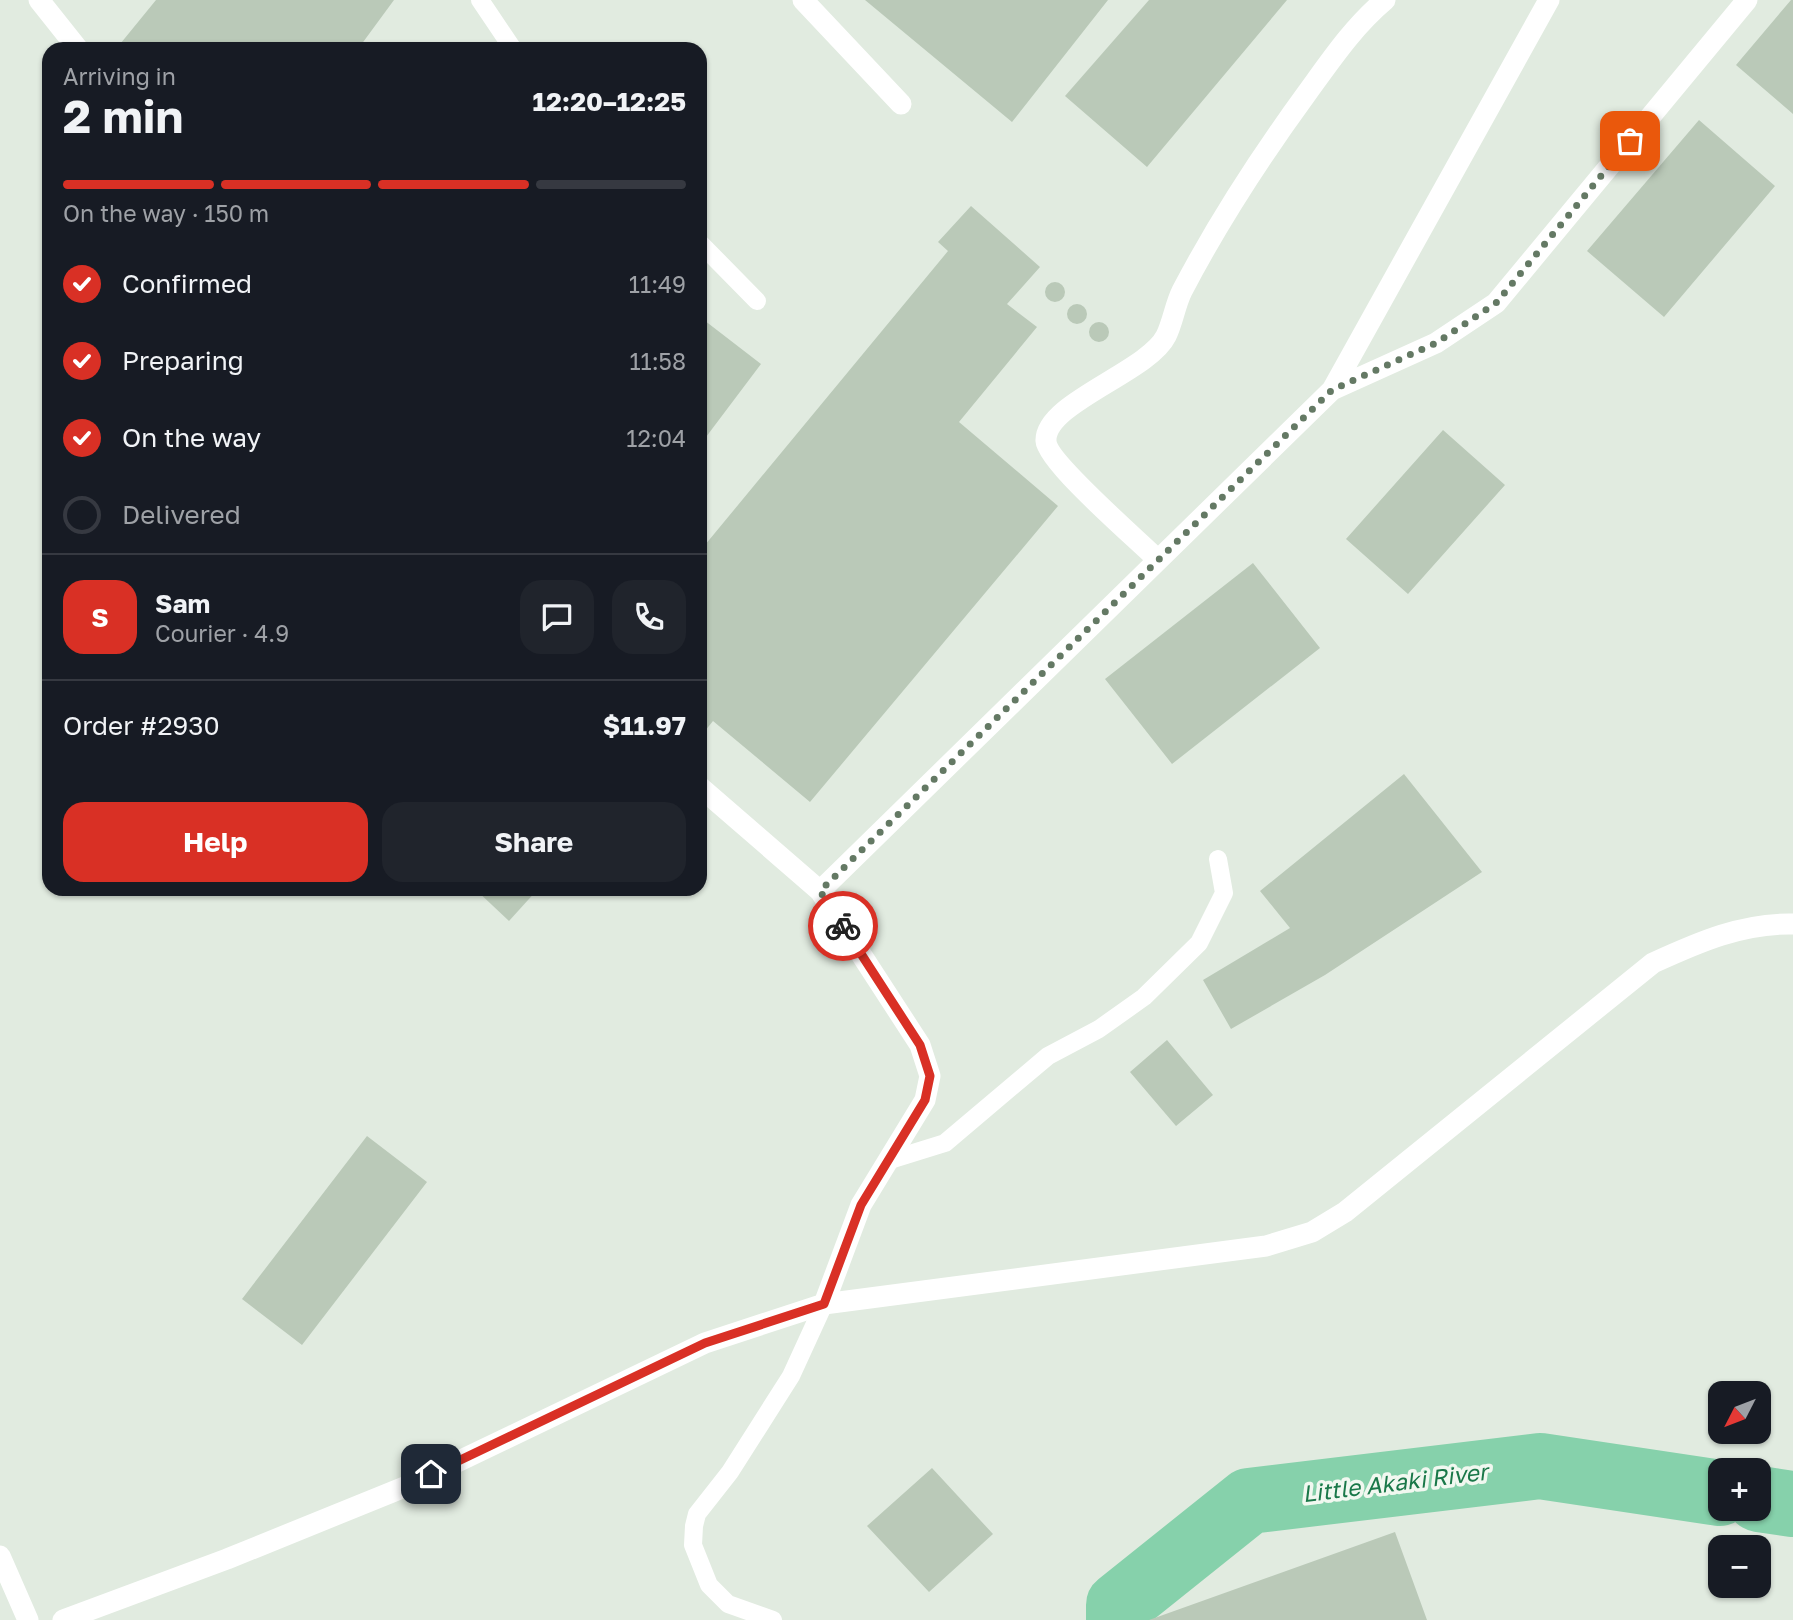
<!DOCTYPE html>
<html lang="en">
<head>
<meta charset="utf-8">
<style>
  :root { --surface:#171b24; --page:#20242c; --text:#f1f3f6; --muted:#9ea1a6; --line:#363941; --accent:#d93025 }
  body { margin:0; font-family:"Golos Text",sans-serif; background:var(--page); color:var(--text); height:100vh; display:flex; flex-direction:column; font-size:26px; white-space:nowrap }
  * { box-sizing:border-box; margin:0 }
  p { font-size:23px; color:var(--muted) }
  .icon { flex:none; width:38px; height:38px; fill:none; stroke:currentColor; stroke-width:2; stroke-linecap:round; stroke-linejoin:round }
  .map { position:relative; flex:1; overflow:hidden }
  .side { position:absolute; left:42px; top:42px; width:665px; height:854px; display:flex; flex-direction:column; background:var(--surface); border-radius:21px; box-shadow:0 2px 5px #0004 }
  .side>* { flex:none }
  .needle { width:46px; rotate:228deg }
  .fabs { position:absolute; left:1708px; top:1381px; display:grid; gap:14px }
  .fabs a { display:grid; place-items:center; width:63px; height:63px; border-radius:14px; background:var(--surface); box-shadow:0 2px 5px #0004; font-size:35px }
  .pin { position:absolute; display:grid; place-items:center; width:60px; height:60px; color:#fff; margin:-30px; border-radius:14px; box-shadow:0 4px 10px #0006 }
  .courier { position:absolute; display:grid; place-items:center; width:70px; height:70px; margin:-35px; border:5px solid #d93025; border-radius:50%; background:#fff; color:#222; box-shadow:0 2px 9px #0007 }
  .headline em { font-style:normal; font-weight:700 }
  .headline div { display:flex; flex-direction:column-reverse }
  .headline { display:flex; align-items:center; justify-content:space-between; height:119px; padding:0 21px }
  h1 { font-size:46px; font-weight:700; line-height:52px }
  .bar { display:grid; grid-template-columns:repeat(4,1fr); gap:10px 7px; align-content:center; height:84px; padding:0 21px }
  .bar i { height:9px; border-radius:5px; background:var(--line) }
  .bar .active { background:var(--accent) }
  .bar p { grid-column:span 4 }
  .line { display:flex; align-items:center; gap:18px; padding:0 21px; border-top:2px solid var(--line) }
  .line div { flex:1 }
  .round { display:grid; place-items:center; flex:none; width:74px; height:74px; border-radius:21px; background:var(--page) }
  ol { padding:0 21px; list-style:none }
  li { display:flex; align-items:center; gap:21px; height:77px }
  li p { margin-inline-start:auto }
  li .icon { padding:7px; border-radius:50%; background:var(--accent); color:#fff; stroke-width:4 }
  li:last-child { color:var(--muted) }
  li i { width:38px; height:38px; border:4px solid var(--line); border-radius:50% }
  .cta { display:flex; gap:14px; margin-top:auto; padding:14px 21px }
  .cta a { flex:1; height:80px; border-radius:21px; background:var(--accent); color:#fff; font-size:28px; font-weight:700; line-height:80px; text-align:center }
  .cta a+a { background:var(--page); color:var(--text) }
  .map>svg:first-child { display:block }
  .lines { fill:none; stroke-linecap:round; stroke-linejoin:round }
  .river { stroke:#86d1ab; stroke-width:66 }
  .building { fill:#bac9b8 }
  .lane { stroke:#fff; stroke-width:18 }
  .street { stroke:#fff; stroke-width:21 }
  .done { stroke:#647964; stroke-width:7; stroke-dasharray:0 12.6 }
  .route { stroke:#d93025; stroke-width:9 }
  .labels { text-anchor:middle; stroke-width:7; stroke-linejoin:round; paint-order:stroke }
  .water-label { font-size:23px; font-style:italic; fill:#1a7849; stroke:#f1f8f0 }
</style>
</head>
<body>
<div class="map">
<svg width="1793" height="1620" viewBox="0 0 1793 1620">
  <rect width="100%" height="100%" fill="#e1ebe0"/>
  <g class="lines">
    <path class="river" d="M 1759,1499 L 1793,1504
      M 1119,1620 L 1119,1605 L 1249,1501 L 1540,1466 L 1720,1493"/>
  </g>
  <path class="building" d="M 156,0 L 394,0 L 358,49 L 116,49 Z
    M 865,0 L 1108,0 L 1012,122 Z
    M 1149,0 L 1287,0 L 1147,167 L 1065,96 Z
    M 1791,0 L 1793,0 L 1793,114 L 1736,65 Z
    M 1699,120 L 1775,186 L 1664,317 L 1587,251 Z
    M 971,206 L 1040,267 L 1007,304 L 1037,327 L 959,422 L 1058,506 L 810,802 L 713,721 L 700,737 L 700,551 L 948,251 L 938,242 Z
    M1045 292a10 10 0 1 1 20 0a10 10 0 1 1-20 0Z
    M1067 314a10 10 0 1 1 20 0a10 10 0 1 1-20 0Z
    M 700,317 L 761,364 L 700,445 Z
    M1089 332a10 10 0 1 1 20 0a10 10 0 1 1-20 0Z
    M 1443,430 L 1505,485 L 1408,594 L 1346,539 Z
    M 1253,563 L 1320,648 L 1172,764 L 1105,679 Z
    M 1404,774 L 1482,872 L 1325,975 L 1231,1029 L 1203,980 L 1290,928 L 1260,891 Z
    M 475,889 L 538,889 L 509,921 Z
    M 1167,1040 L 1213,1095 L 1176,1126 L 1130,1072 Z
    M 367,1136 L 427,1182 L 302,1345 L 242,1299 Z
    M 932,1468 L 993,1534 L 929,1592 L 867,1526 Z
    M 1395,1532 L 1427,1620 L 1149,1620 Z"/>
  <g class="lines">
    <path class="lane" d="M 480,0 L 513,49
      M 700,243 L 757,301
      M 887,1161 L 945,1143 L 1048,1056 L 1099,1029 L 1144,997 L 1199,943 L 1224,893 L 1218,859
      M 773,1620 L 728,1604 L 709,1585 L 693,1545 L 694,1526 L 697,1514 L 730,1472 L 791,1376 L 824,1304"/>
    <path class="street" d="M 39,0 L 78,49
      M 803,0 L 901,104
      M 1332,390 L 1436,343 L 1496,303 L 1747,0
      M 1158,560 C 1139,541 1047,462 1046,441 C 1044,403 1148,372 1166,336 C 1173,322 1175,305 1182,291 C 1218,222 1261,156 1307,93 C 1331,60 1353,27 1385,0
      M 700,787 L 820,891 L 920,1045 L 930,1076 L 925,1100 L 861,1205 L 824,1304
      M 820,891 L 1332,390 L 1549,0
      M 0,1556 L 28,1620
      M 63,1620 L 227,1559 L 407,1486 L 705,1343 L 824,1304 L 1266,1246 L 1312,1232 L 1345,1212 L 1653,963 C 1699,942 1742,923 1793,924"/>
  </g>
  <g class="lines">
    <path class="done" d="M 843,926 L 820,891 L 1332,390 L 1436,343 L 1496,303 L 1630,141"/>
    <path class="route" d="M 431,1474 L 705,1343 L 824,1304 L 861,1205 L 925,1100 L 930,1076 L 920,1045 L 843,926"/>
  </g>
  <g class="labels">
    <g class="water-label">
      <text transform="translate(1395 1483) rotate(-7)" y="8">Little Akaki River</text>
    </g>
  </g>
</svg>
<div class="fabs">
<a><svg class="needle" viewBox="-14 -14 28 28"><path d="M0-13l5 13h-10z" fill="#e53935"/><path d="M0 13l5-13h-10z" fill="#9ea1a6"/></svg></a>
<a>+</a>
<a>−</a>
</div>
<div class="pin" style="left:1630px;top:141px;background:#ea580c"><svg class="icon" aria-label="bag" viewBox="0 0 24 24"><path d="M5 8h14l-1 12H6zM9 8a3 3 0 0 1 6 0"/></svg></div>
<div class="pin" style="left:431px;top:1474px;background:#1f2937"><svg class="icon" aria-label="home" viewBox="0 0 24 24"><path d="M3 11l9-7 9 7M6 9v11h12V9"/></svg></div>
<div class="courier" style="left:843px;top:926px"><svg class="icon" aria-label="bike" viewBox="0 0 24 24"><circle cx="6" cy="16" r="4"/><circle cx="18" cy="16" r="4"/><path d="M6 16l4-8h5l3 8M10 8l3 8H6M13 5h3"/></svg></div>
<section class="side">
<div class="headline"><div><h1>2 min</h1><p>Arriving in</p></div><em>12:20–12:25</em></div>
<div class="bar"><i class="active"></i><i class="active"></i><i class="active"></i><i></i><p>On the way · 150 m</p></div>
<ol>
<li><svg class="icon" aria-label="check" viewBox="0 0 24 24"><path d="M5 12l5 5 9-10"/></svg>Confirmed<p>11:49</p></li>
<li><svg class="icon" aria-label="check" viewBox="0 0 24 24"><path d="M5 12l5 5 9-10"/></svg>Preparing<p>11:58</p></li>
<li><svg class="icon" aria-label="check" viewBox="0 0 24 24"><path d="M5 12l5 5 9-10"/></svg>On the way<p>12:04</p></li>
<li><i></i>Delivered</li>
</ol>
<div class="line" style="height:126px"><b class="round" style="background:var(--accent);color:#fff">S</b><div><b>Sam</b><p>Courier · 4.9</p></div><a class="round"><svg class="icon" aria-label="chat" viewBox="0 0 24 24"><path d="M4 5h16v11H9l-5 4z"/></svg></a><a class="round"><svg class="icon" aria-label="phone" viewBox="0 0 24 24"><path d="M5 4h4l2 5-3 2q2 4 5 5l2-3 5 2v4C11 20 4 13 5 4z"/></svg></a></div>
<div class="line" style="height:91px"><div>Order #2930</div><b>$11.97</b></div>
<div class="cta"><a>Help</a><a>Share</a></div>
</section>
</div>
</body>
</html>
